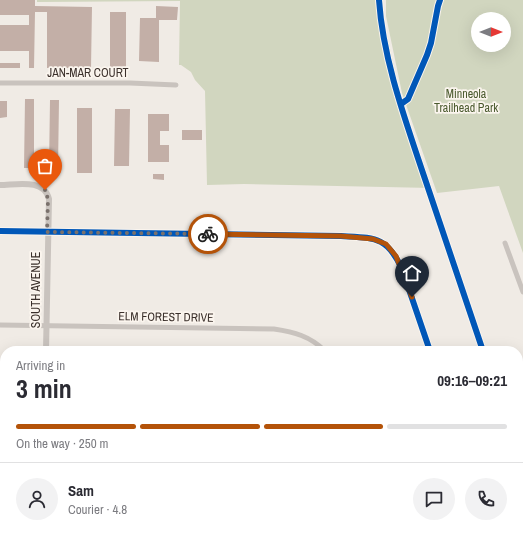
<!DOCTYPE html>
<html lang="en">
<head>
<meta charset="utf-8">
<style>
  :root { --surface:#fff; --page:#f2f2f3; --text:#2b2b33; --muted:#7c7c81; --line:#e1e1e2; --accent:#b45309 }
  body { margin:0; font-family:"Archivo Narrow",sans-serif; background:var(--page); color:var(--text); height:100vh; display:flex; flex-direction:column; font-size:15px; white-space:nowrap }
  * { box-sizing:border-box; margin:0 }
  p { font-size:13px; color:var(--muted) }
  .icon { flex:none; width:22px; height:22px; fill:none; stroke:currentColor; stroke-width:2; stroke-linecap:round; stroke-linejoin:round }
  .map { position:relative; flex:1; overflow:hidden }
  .panel { position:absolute; left:0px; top:346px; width:523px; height:196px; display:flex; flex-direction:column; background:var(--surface); border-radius:16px 16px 0 0; box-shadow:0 4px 16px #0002 }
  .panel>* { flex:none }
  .needle { width:26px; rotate:90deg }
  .fabs { position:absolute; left:471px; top:12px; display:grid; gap:8px }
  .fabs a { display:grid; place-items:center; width:40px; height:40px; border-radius:50%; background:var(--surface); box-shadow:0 4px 16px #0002; font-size:20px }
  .pin { position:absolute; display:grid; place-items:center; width:34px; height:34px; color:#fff; margin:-41px -17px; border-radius:50% 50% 50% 0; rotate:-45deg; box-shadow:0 0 4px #0007 }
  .pin .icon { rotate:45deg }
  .courier { position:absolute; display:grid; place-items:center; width:40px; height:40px; margin:-20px; border:3px solid #b45309; border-radius:50%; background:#fff; color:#222; box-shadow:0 1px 5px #0007 }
  .head em { font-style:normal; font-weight:800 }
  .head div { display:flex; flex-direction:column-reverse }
  .head { display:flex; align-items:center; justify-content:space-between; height:68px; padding:0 16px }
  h1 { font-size:26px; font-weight:800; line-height:30px }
  .bar { display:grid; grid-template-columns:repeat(4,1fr); gap:6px 4px; align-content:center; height:48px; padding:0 16px }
  .bar i { height:5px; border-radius:3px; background:var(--line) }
  .bar .current { background:var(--accent) }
  .bar p { grid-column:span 4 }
  .line { display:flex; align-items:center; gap:10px; padding:0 16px; border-top:1px solid var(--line) }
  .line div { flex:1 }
  .round { display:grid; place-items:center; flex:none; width:42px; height:42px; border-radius:21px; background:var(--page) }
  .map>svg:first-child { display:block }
  .green { fill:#d1d6bf; fill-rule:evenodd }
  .building { fill:#c3afa7 }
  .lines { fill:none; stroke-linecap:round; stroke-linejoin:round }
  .minor { stroke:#c9c3be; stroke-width:5 }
  .tertiary { stroke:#c9c3be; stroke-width:6 }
  .secondary { stroke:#bab3ae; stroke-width:7 }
  .cycleway-casing { stroke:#fbf5ee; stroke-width:8 }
  .cycleway { stroke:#0057b8; stroke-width:6 }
  .done { stroke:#7a716c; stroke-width:4; stroke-dasharray:0 7.2 }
  .route { stroke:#b45309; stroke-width:5 }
  .labels { text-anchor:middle; stroke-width:3.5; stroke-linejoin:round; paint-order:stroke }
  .street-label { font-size:12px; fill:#3b302b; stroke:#fbf5ee }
  .park-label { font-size:12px; fill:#4a5a2e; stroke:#fbf5ee }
</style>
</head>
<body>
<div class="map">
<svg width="523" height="542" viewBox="0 0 523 542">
  <rect width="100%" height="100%" fill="#f0ebe5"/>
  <path class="green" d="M 37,0 L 383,0 L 383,17 L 400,94 L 432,188 L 244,184 L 207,185 L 205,91 L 195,80 L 191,72 L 181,65 L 179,65 L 180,1 L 37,2 Z
    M 386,0 L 523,0 L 523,253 L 499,186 L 437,193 L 402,93 L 386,16 ZM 478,19 L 504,19 L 504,45 L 478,45 Z
    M 523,500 L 523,542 L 502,542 L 504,537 L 518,537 L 518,510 Z"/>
  <path class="building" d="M 0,0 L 35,0 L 35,6 L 92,7 L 91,68 L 47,68 L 47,12 L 35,12 L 34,68 L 29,68 L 29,51 L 0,51 L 0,25 L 29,25 L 29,15 L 0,15 Z
    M 156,6 L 178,7 L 177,20 L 159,20 L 159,62 L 139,61 L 140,18 L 156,18 Z
    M 110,12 L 126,12 L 126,69 L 110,69 Z
    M 0,63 L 20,63 L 20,68 L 0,68 Z
    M 25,99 L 34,99 L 34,168 L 24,168 Z
    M 50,100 L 59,100 L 58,168 L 49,168 Z
    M 0,101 L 7,101 L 7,117 L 0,118 Z
    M 77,108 L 92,108 L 92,173 L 77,173 Z
    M 115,109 L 130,109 L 129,166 L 114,166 Z
    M 148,114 L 169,114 L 169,131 L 160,131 L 160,145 L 169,145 L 169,162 L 148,162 Z
    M 182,130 L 202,130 L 202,140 L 182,140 Z
    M 153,174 L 164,174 L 164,180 L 153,179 Z"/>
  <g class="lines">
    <path class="minor" d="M 0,83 L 130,83 L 176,85
      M 0,231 L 341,236 C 375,238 387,236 402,269 L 430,351
      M 505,243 L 523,292
      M 0,325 L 274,329 C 294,332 310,336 325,351
      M 0,418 L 5,418
      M 0,511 L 5,511"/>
    <path class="tertiary" d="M 0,185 C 16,185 44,178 49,199 L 46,351
      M 45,537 L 46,542"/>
    <path class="secondary" d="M 518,500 L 523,489
      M 498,542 L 500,537"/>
    <defs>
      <path id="cycleway" d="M 379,0 C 383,60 406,122 425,179 C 444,236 464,294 483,351
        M 401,104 L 408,99 L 427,55 L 431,43 L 438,6 L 440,0
        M 0,231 L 341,236 C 375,238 387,236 402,269 L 430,351"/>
    </defs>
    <use href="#cycleway" class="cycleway-casing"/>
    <use href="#cycleway" class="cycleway"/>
  </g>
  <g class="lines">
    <path class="done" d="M 45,190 L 48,199 L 47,232 L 208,234"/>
    <path class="route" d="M 208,234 L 341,236 L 373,239 L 386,244 L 396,256 L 412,297"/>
  </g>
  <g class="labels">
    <g class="street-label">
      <text x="88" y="77">JAN-MAR COURT</text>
      <text transform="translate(36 290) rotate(-90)" y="4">SOUTH AVENUE</text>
      <text transform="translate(166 317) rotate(1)" y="4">ELM FOREST DRIVE</text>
    </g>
    <g class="park-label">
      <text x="466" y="98">Minneola<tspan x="466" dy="14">Trailhead Park</tspan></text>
    </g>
  </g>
</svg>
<div class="fabs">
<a><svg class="needle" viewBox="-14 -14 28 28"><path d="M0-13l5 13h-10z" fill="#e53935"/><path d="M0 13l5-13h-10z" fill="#7c7c81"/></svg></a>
</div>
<div class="pin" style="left:45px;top:190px;background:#ea580c"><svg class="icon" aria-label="bag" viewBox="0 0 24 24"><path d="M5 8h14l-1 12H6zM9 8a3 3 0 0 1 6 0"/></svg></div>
<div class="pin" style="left:412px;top:297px;background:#1f2937"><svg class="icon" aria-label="home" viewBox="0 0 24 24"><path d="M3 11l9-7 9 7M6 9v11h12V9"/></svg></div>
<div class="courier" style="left:208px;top:234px"><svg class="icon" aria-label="bike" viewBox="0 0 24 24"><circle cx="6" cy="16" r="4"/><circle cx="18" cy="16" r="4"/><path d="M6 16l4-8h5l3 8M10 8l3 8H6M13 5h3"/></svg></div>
<section class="panel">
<div class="head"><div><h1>3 min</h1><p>Arriving in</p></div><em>09:16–09:21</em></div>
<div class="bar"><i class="current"></i><i class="current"></i><i class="current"></i><i></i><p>On the way · 250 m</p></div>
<div class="line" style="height:72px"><a class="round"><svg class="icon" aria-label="person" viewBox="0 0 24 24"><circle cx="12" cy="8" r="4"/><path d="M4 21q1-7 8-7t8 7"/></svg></a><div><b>Sam</b><p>Courier · 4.8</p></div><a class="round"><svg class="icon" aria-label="chat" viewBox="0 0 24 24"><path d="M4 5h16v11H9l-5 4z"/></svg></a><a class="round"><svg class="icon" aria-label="phone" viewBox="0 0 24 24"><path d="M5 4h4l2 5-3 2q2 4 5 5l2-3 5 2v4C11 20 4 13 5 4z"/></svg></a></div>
</section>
</div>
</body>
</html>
